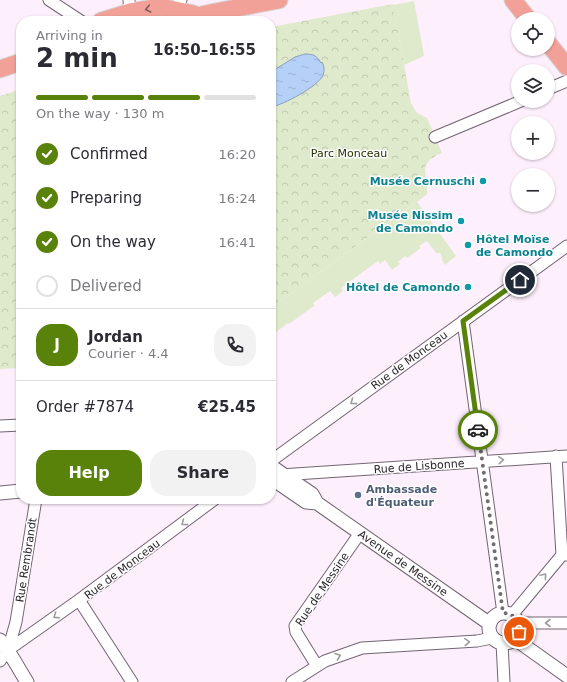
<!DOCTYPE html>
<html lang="en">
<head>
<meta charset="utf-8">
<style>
  :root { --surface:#fff; --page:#f2f2f3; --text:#2b2b33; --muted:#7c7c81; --line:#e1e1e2; --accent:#58820a }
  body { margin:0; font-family:"DejaVu Sans",sans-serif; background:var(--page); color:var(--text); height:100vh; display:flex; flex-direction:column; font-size:15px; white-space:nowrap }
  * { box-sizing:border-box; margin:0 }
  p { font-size:13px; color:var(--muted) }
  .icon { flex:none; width:22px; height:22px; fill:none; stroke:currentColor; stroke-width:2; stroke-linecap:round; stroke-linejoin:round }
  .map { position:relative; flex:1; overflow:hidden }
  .side { position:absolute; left:16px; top:16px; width:260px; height:488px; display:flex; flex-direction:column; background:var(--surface); border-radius:16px; box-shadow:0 1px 3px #0004 }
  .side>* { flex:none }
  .buttons { position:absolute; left:511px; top:12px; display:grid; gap:8px }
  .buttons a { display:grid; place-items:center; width:44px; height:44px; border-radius:50%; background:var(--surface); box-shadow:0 1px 3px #0004; font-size:20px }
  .pin { position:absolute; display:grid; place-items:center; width:34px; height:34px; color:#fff; margin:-17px; border:2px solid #fff; border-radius:50%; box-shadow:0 1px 4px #0007 }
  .courier { position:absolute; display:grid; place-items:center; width:40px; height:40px; margin:-20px; border:3px solid #58820a; border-radius:50%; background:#fff; color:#222; box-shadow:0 1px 5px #0007 }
  .summary em { font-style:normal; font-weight:800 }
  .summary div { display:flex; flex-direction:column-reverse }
  .summary { display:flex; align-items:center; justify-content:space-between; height:68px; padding:0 20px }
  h1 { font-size:26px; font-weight:800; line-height:30px }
  .bar { display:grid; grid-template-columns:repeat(4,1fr); gap:6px 4px; align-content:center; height:48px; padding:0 20px }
  .bar i { height:5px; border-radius:3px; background:var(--line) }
  .bar .active { background:var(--accent) }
  .bar p { grid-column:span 4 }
  .line { display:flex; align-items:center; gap:10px; padding:0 20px; border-top:1px solid var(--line) }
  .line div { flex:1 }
  .round { display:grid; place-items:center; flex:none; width:42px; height:42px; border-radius:16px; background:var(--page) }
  ol { padding:0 20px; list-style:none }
  li { display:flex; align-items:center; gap:12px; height:44px }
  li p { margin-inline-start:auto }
  li .icon { padding:4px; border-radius:50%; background:var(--accent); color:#fff; stroke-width:4 }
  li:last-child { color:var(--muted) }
  li i { width:22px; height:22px; border:2px solid var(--line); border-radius:50% }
  .cta { display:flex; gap:8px; margin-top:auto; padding:8px 20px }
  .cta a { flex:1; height:46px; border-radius:16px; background:var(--accent); color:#fff; font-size:16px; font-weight:800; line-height:46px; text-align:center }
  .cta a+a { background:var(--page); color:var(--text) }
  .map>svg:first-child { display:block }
  .park { fill:url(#park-crowns) }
  .garden { fill:#dfeacd }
  .water { fill:url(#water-ripples); stroke:#8c9dba }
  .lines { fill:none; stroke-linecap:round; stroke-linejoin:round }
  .minor-casing { stroke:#726572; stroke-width:13 }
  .tertiary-casing { stroke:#726572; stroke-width:15 }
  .primary-casing { stroke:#d9d8d9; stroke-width:19 }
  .minor { stroke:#fff; stroke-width:11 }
  .tertiary { stroke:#fff; stroke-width:13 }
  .primary { stroke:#f1a198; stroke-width:17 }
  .oneway { stroke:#845c5c }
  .oneway2 { stroke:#9f9c9f }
  .done { stroke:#746b74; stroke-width:4; stroke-dasharray:0 7.2 }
  .route { stroke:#58820a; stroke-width:5 }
  .culture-dot { fill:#0f9aa8; stroke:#fff; stroke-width:1.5 }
  .service-dot { fill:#5c6f8a; stroke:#fff; stroke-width:1.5 }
  .labels { text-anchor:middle; stroke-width:3; stroke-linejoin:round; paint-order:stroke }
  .park-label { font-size:11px; fill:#243100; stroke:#fff }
  .culture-label { font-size:11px; font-weight:bold; fill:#0d838f; stroke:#fff; text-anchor:end }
  .street-label { font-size:11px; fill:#2a242a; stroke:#fff }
  .service-label { font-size:11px; font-weight:bold; fill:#4e5e75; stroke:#fff; text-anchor:start }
</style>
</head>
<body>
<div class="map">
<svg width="567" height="682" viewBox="0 0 567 682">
  <defs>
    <pattern id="park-crowns" width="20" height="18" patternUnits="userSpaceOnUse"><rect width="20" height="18" fill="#dfeacd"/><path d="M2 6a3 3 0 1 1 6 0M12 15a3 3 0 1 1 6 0" fill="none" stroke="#c0c9b0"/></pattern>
    <pattern id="water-ripples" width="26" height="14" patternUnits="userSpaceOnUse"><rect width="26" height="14" fill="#b6d1f7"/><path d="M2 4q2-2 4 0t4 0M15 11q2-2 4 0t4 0" fill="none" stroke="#9db3d4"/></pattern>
  </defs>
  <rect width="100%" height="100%" fill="#feeffd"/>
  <path class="park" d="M 393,4 L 411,103 L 417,113 L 427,118 L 442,153 C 415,164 429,174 427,194 L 425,196 L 271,308 L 271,27 Z
    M 21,89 L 21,368 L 0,369 L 0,96 Z"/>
  <path class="garden" d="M 414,1 L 424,56 L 404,65 L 393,5 Z
    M 417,202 L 456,256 L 445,265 L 442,260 L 442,257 L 440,253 L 436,253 L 427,241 L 419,246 L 421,248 L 407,258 L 405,256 L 398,262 L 400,264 L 392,270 L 385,260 L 380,264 L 378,261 L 341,288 L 343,291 L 335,297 L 330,291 L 313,303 L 314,306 L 289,324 L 288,323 L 276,332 L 275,331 L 271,334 L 271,308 Z"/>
  <path class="water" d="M 305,54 C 314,54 317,56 321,63 L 322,62 C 324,66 325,70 323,75 C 319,86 283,105 271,107 L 271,72 L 295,57 Z"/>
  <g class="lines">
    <defs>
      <path id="minor" d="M 49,0 L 81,21
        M 129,0 L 130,21
        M 166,21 L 181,0
        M 548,89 L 567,81
        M 435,137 L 521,101
        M 463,321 L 503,613
        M 0,426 L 21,425
        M 556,456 L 562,555
        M 271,461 L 567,246
        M 280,475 L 567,456
        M 79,600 L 132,682
        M 512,615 L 562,555 L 567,555
        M 518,623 L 567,623
        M 502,643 L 504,682
        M 8,650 L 16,622 L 36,499
        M 0,661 L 8,650 L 79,600 L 215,499
        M 317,666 L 296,632 L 295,626 L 360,533
        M 292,682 L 325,661 L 362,648 L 477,641 L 492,638"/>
      <path id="tertiary" d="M 271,466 L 312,494 L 317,503 L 490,624
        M 271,478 L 306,502 L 317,503
        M 0,493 L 21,491
        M489 628a15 15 0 1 1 30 0a15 15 0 1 1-30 0Z
        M 515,639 L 567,676
        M 0,640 C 11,653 18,668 27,682"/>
      <path id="primary" d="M 513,0 L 528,19
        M 101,21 L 130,12 L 160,7 L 194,14
        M 175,21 L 215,12 L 279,0
        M 548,43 L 567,67
        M 0,69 L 21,62"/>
    </defs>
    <use href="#minor" class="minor-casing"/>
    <use href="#tertiary" class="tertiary-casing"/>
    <use href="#primary" class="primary-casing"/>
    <use href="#minor" class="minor"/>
    <use href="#tertiary" class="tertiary"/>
    <use href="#primary" class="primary"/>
  </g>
  <defs><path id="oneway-chevron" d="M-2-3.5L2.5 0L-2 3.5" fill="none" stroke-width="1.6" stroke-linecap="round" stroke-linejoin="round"/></defs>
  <use class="oneway" href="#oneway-chevron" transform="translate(148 9) rotate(169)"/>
  <g class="oneway2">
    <use href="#oneway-chevron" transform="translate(353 402) rotate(144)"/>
    <use href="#oneway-chevron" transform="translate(501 460) rotate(-4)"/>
    <use href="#oneway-chevron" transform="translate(184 523) rotate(143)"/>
    <use href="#oneway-chevron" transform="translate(544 576) rotate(-50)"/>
    <use href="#oneway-chevron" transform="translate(56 616) rotate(146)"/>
    <use href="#oneway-chevron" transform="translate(548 623) rotate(-180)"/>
    <use href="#oneway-chevron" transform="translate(467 642) rotate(-3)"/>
    <use href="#oneway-chevron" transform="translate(338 656) rotate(-20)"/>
  </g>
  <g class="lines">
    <path class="done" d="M 478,430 L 503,613 C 514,614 521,621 519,632"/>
    <path class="route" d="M 478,430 L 463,321 L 520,280"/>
  </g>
  <g class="culture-dot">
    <circle cx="483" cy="181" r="4"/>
    <circle cx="461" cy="221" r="4"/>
    <circle cx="468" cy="245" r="4"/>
    <circle cx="468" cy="287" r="4"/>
  </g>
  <circle class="service-dot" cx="358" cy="495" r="4"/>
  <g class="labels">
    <g class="park-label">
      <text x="349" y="157">Parc Monceau</text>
    </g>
    <g class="culture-label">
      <text x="475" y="185">Musée Cernuschi</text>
      <text x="453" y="219">Musée Nissim<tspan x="453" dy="13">de Camondo</tspan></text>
      <text x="476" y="243" text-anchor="start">Hôtel Moïse<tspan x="476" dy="13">de Camondo</tspan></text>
      <text x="460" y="291">Hôtel de Camondo</text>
    </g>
    <g class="street-label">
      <text transform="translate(409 360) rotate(-36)" y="4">Rue de Monceau</text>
      <text transform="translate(419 466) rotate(-4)" y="4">Rue de Lisbonne</text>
      <text transform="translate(26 560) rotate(-81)" y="4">Rue Rembrandt</text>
      <text transform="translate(403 563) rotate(35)" y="4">Avenue de Messine</text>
      <text transform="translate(122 569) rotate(-37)" y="4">Rue de Monceau</text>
      <text transform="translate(322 589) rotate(-56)" y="4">Rue de Messine</text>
    </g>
    <g class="service-label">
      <text x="366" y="493">Ambassade<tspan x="366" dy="13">d'Équateur</tspan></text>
    </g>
  </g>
</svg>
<div class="buttons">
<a><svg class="icon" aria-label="locate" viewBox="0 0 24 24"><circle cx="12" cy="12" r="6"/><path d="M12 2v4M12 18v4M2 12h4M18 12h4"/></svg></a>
<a><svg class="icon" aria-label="layers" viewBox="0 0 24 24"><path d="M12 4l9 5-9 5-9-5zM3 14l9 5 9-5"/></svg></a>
<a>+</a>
<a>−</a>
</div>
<div class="pin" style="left:519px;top:632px;background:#ea580c"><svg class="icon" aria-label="bag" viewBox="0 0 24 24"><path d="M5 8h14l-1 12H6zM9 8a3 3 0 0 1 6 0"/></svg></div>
<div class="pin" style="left:520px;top:280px;background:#1f2937"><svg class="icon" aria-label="home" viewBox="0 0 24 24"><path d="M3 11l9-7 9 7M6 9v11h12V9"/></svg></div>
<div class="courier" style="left:478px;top:430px"><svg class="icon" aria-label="car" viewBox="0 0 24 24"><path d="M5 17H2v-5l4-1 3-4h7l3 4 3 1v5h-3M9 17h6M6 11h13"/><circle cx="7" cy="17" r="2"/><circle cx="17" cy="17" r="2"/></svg></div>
<section class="side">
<div class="summary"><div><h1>2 min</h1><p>Arriving in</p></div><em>16:50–16:55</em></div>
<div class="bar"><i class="active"></i><i class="active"></i><i class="active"></i><i></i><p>On the way · 130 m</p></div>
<ol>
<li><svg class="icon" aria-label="check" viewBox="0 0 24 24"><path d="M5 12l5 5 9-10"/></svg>Confirmed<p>16:20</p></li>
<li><svg class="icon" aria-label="check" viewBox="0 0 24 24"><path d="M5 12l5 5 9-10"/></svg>Preparing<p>16:24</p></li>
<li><svg class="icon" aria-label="check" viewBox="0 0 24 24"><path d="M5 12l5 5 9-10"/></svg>On the way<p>16:41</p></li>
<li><i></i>Delivered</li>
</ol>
<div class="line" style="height:72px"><b class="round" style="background:var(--accent);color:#fff">J</b><div><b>Jordan</b><p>Courier · 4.4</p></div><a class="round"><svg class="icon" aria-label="phone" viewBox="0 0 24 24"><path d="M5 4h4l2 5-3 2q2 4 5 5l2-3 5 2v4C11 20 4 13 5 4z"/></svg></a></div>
<div class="line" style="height:52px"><div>Order #7874</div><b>€25.45</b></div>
<div class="cta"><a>Help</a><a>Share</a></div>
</section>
</div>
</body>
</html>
